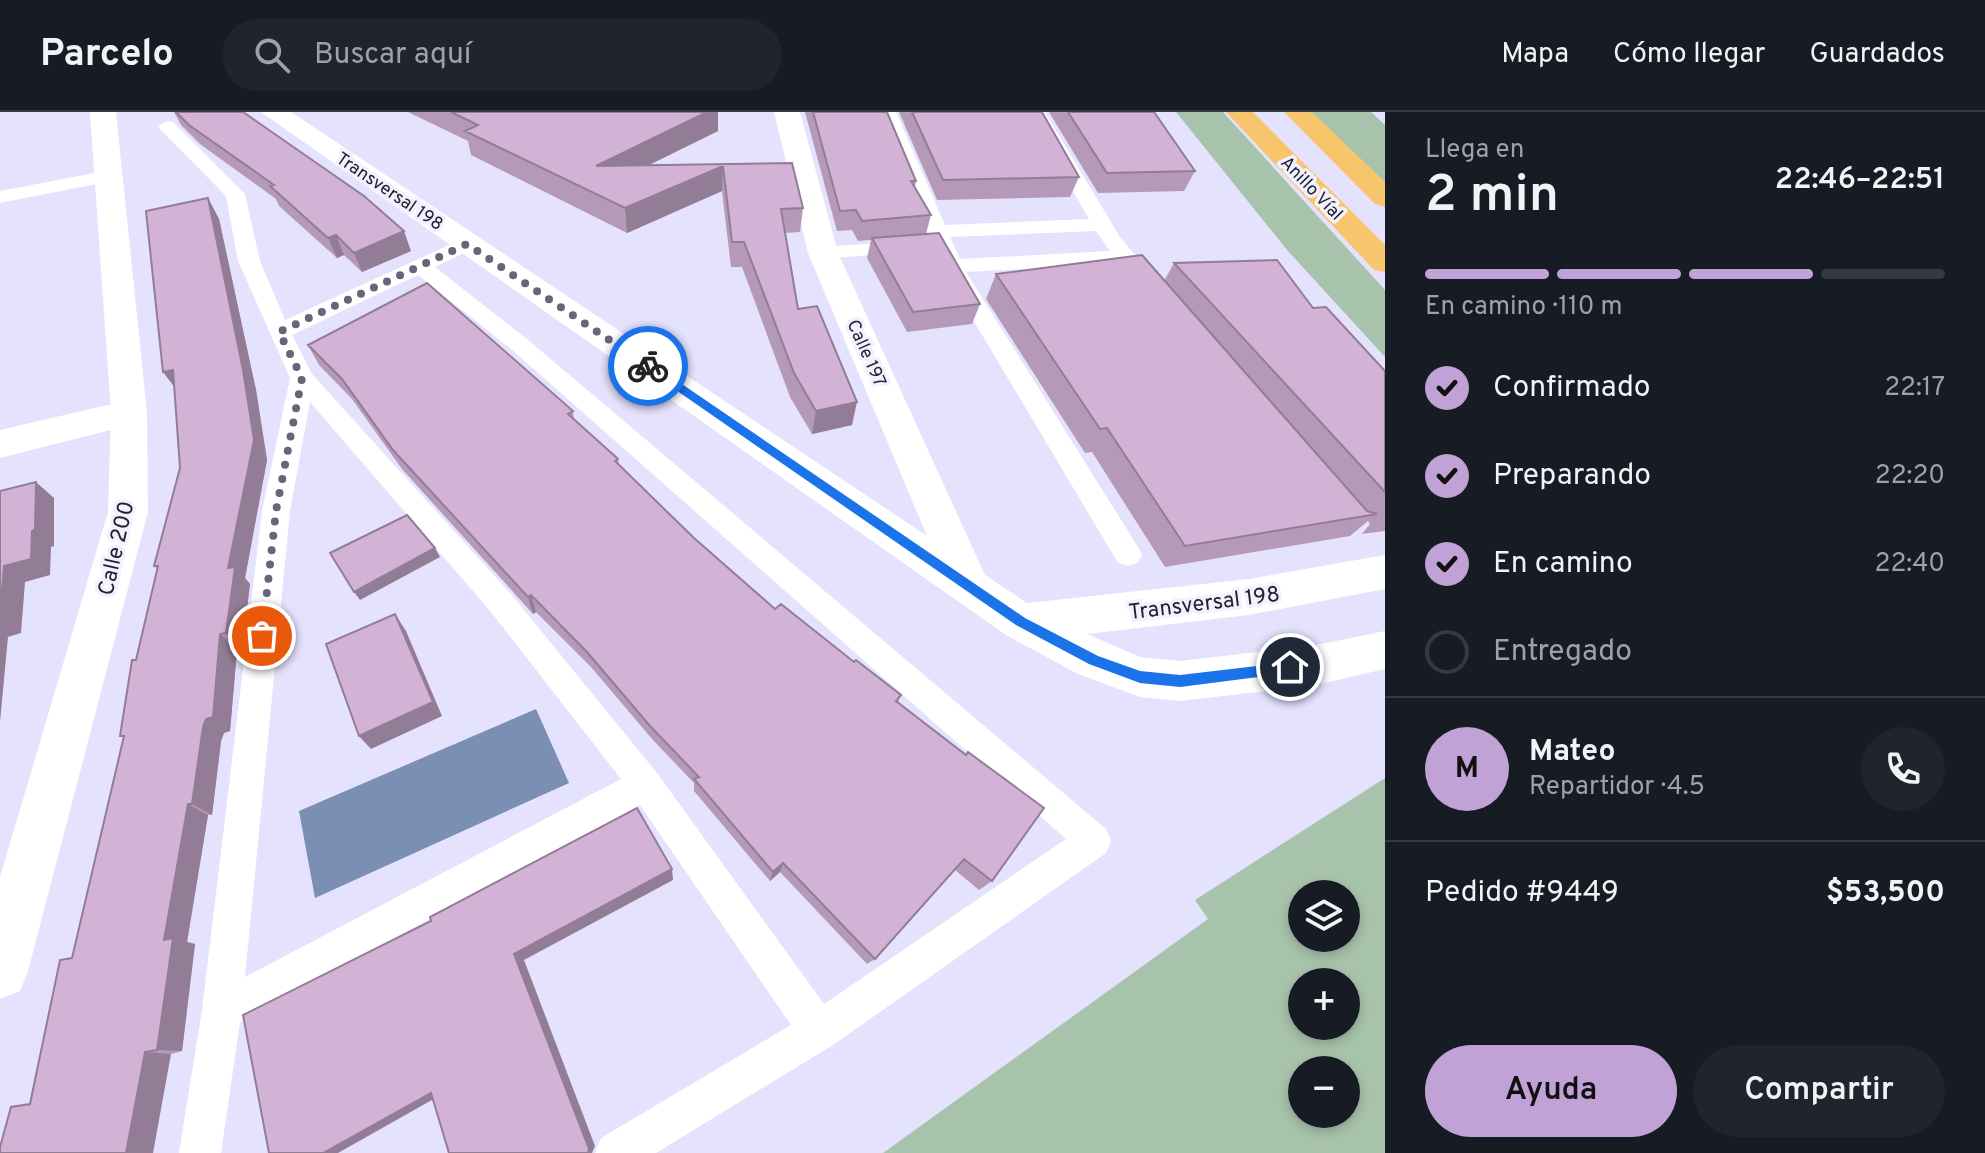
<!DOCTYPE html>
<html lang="es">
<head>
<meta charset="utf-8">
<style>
  :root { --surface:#171b24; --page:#20242c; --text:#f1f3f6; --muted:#9ea1a6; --line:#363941; --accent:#c1a2d6 }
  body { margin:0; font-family:Overpass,sans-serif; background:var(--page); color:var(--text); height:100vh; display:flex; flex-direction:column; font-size:30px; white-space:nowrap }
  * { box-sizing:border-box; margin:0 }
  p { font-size:26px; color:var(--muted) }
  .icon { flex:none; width:44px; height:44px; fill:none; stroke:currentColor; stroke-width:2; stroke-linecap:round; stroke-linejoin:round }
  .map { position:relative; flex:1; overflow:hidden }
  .panel { display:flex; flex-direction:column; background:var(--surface); width:600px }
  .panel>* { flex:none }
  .controls { position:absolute; left:1288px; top:768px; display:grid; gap:16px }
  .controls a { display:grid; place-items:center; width:72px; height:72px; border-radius:50%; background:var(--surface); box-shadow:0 4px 12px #0003; font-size:40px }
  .pin { position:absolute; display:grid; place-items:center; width:68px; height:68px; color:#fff; margin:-34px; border:4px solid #fff; border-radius:50%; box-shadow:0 2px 8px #0007 }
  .courier { position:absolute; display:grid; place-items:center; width:80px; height:80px; margin:-40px; border:6px solid #1a73e8; border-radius:50%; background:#fff; color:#222; box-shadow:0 2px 10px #0007 }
  .headline em { font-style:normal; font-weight:600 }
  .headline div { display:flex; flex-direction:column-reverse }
  .headline { display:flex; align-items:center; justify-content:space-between; height:136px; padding:0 40px }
  h1 { font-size:52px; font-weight:600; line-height:60px }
  .bar { display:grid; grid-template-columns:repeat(4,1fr); gap:12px 8px; align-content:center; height:96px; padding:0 40px }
  .bar i { height:10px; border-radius:6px; background:var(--line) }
  .bar .on { background:var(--accent) }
  .bar p { grid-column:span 4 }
  .line { display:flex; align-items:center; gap:20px; padding:0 40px; border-top:2px solid var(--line) }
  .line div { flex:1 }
  .round { display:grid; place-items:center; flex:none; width:84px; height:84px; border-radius:42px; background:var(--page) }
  ol { padding:0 40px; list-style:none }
  li { display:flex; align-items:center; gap:24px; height:88px }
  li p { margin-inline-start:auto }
  li .icon { padding:8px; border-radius:50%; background:var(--accent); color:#111; stroke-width:4 }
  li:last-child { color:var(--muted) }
  li i { width:44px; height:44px; border:4px solid var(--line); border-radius:50% }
  .primary-button { display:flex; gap:16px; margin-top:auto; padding:16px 40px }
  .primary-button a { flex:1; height:92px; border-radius:48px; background:var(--accent); color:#111; font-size:32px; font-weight:600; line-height:92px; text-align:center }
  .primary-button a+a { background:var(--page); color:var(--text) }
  header { display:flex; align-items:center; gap:48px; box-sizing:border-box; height:112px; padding:0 40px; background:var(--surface); border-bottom:2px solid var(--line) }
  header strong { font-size:38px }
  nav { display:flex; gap:44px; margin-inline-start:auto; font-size:28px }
  .search { width:560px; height:72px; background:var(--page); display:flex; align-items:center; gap:20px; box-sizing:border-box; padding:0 28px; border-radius:44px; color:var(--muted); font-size:30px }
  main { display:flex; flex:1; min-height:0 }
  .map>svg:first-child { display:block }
  .green { fill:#a8c3ac; fill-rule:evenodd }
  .water { fill:#7b8fb4 }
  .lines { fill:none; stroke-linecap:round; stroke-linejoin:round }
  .lane { fill:#fff; fill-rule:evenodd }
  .street { fill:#fff; fill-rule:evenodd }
  .secondary { fill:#fff; fill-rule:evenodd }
  .highway { fill:#f7c56b; fill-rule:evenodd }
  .wall { fill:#b59ab8 }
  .shaded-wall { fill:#937d96 }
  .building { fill:#d2b3d6; stroke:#937d96; stroke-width:2 }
  .route { fill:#1a73e8 }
  .done { stroke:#676577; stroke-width:8; stroke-dasharray:0 14.4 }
  .labels { text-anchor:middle; stroke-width:7; stroke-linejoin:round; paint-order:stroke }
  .far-street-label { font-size:18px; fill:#23212e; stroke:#f2f1ff }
  .street-label { font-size:22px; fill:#23212e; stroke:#f2f1ff }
</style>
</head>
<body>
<header>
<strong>Parcelo</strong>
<div class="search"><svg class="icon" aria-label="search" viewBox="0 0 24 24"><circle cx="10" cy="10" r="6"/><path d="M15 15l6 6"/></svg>Buscar aquí</div>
<nav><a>Mapa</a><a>Cómo llegar</a><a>Guardados</a></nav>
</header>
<main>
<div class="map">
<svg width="1385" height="1041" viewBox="0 0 1385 1041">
  <rect width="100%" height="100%" fill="#e5e2fe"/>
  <path class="green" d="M 1176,0 L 1223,0 L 1385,178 L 1385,245 L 1288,139 Z
    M 1309,0 L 1371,0 L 1385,13 L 1385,73 Z
    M 1385,666 L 1385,1041 L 883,1041 L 1208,807 L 1195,788 ZM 1346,782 L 1346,826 L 1302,826 L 1302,782 ZM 1302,870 L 1346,870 L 1346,914 L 1302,914 ZM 1302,958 L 1346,958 L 1346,1002 L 1302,1002 Z"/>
  <path class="water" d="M 536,597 L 569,671 L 315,786 L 299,699 Z"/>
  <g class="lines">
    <path class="lane" d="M 878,0 L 896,0 L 945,113 L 1089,107 L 1027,0 L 1045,0 L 1120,125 L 1162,175 L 1159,180 L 1143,180 L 1120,152 L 966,160 L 1138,435 L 1142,443 L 1138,451 L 1128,454 L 1118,451 L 941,154 ZM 1096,119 L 1110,139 L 960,147 L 950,125 Z
      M 167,9 L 173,10 L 245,82 L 260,149 L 285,208 L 460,128 L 474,128 L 477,132 L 474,136 L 435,155 L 527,227 L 1106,717 L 1111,729 L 1106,741 L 833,933 L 656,1041 L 595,1041 L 601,1026 L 791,913 L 640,693 L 240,910 L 221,1041 L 179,1041 L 202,898 L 262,399 L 290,266 L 238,149 L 226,84 L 161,18 L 158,14 ZM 418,163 L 511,237 L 1066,727 L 824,892 L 657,661 L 511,482 L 312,262 L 292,223 ZM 310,290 L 491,500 L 621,667 L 245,865 L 290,399 Z
      M 110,58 L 120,64 L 117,68 L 0,91 L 0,79 Z
      M 909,129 L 919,135 L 916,139 L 823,147 L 813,141 L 823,135 Z"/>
    <path class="street" d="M 261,0 L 291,0 L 927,424 L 808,141 L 774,0 L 800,0 L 838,141 L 985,463 L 1027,491 L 1249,467 L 1385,443 L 1385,477 L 1249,503 L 1087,522 L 1140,545 L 1180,549 L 1316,533 L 1385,519 L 1385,557 L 1316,573 L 1180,589 L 1140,585 L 1078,562 L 1006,523 Z
      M 129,288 L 142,292 L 147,301 L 142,310 L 0,346 L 0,318 Z"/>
    <path class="secondary" d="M 90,0 L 116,0 L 147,301 L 148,400 L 28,859 L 20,879 L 0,887 L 0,765 L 108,400 L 111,301 Z"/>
    <path class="highway" d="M 1226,0 L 1253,0 L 1385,133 L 1385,160 L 1374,158 Z
      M 1284,0 L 1312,0 L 1385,70 L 1385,95 L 1375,92 Z"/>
  </g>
  <path class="wall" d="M 174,0 L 243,0 L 411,139 L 362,160 L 344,143 L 337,146 L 279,94 L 276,87 L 200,32 L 181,13 Z
    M 408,0 L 718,0 L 718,19 L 649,53 L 792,51 L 803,96 L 800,120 L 785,121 L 798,197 L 852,313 L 812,322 L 790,285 L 742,155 L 731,155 L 722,79 L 627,121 L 471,43 L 468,29 Z
    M 805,0 L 887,0 L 916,69 L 915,75 L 931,103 L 926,122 L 980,192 L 972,212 L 907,220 L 867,146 L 871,128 L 858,129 L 852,118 L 837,119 Z
    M 899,0 L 1042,0 L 1079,65 L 1070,85 L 937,88 Z
    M 1049,0 L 1154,0 L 1195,59 L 1184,79 L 1098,81 Z
    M 208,86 L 219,107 L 256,278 L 267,348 L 245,466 L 250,472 L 242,537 L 237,538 L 230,619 L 224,621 L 221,629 L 212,703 L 208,703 L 187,830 L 195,832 L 182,939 L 171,942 L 30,992 L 72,846 L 123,627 L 136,548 L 157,457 L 154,454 L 180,356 Z
    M 1174,151 L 1313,196 L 1385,259 L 1385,419 L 1362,422 L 1370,412 L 1368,409 L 1350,424 L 1165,455 L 1092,340 L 1085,341 L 986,187 L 996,162 L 1164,169 Z
    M 308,233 L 573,299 L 574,308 L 618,347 L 619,353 L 694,426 L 775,497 L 901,583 L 898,590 L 992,769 L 979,778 L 955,758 L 875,847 L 867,852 L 780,760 L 770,769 L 694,679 L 694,671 L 652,627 L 591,555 L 536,500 L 533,502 L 402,357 L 352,287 L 319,253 Z"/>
  <path class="shaded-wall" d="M 707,0 L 718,0 L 718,19 L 598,78 L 596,54 Z
    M 723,54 L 722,79 L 627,121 L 625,96 Z
    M 208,86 L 219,107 L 256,278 L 267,348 L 245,466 L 250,472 L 242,537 L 226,521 L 228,456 Z
    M 404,119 L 411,139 L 362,160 L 354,141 Z
    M 336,123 L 344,143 L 337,146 L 328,126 Z
    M 173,258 L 178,280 L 163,260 Z
    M 857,290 L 852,313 L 812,322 L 816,299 Z
    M 36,370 L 54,386 L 54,434 L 51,435 L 50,463 L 25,470 L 21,521 L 8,525 L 0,610 L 0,504 L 4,454 L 32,419 Z
    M 435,436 L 440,445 L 360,488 L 354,480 Z
    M 531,483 L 536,500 L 533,502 L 528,485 Z
    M 395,502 L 406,519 L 442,604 L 371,637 L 359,624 Z
    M 220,522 L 237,538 L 230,619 L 224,621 L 221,629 L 212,703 L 192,692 L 203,615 Z
    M 188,692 L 208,703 L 187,830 L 195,832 L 182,939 L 157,938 L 164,828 Z
    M 783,751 L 780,760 L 770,769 L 773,760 Z
    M 672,757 L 673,768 L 524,848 L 595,1034 L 592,1041 L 588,1041 L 514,842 Z
    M 145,940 L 171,942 L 153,1041 L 126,1041 Z
    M 446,980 L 338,1041 L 323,1041 L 431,981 Z"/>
  <path class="building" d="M 176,0 L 243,0 L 364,84 L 404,119 L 354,141 L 336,123 L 328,126 L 270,74 L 274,73 L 189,13 Z
    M 451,0 L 707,0 L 596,54 L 792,51 L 803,96 L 781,97 L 798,197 L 817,194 L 857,290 L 816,299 L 794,261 L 744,130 L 732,130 L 723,54 L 625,96 L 465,19 L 478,13 Z
    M 813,0 L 887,0 L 916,69 L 911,69 L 931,103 L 862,109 L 856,98 L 840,99 Z
    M 912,0 L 1042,0 L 1079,65 L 943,68 Z
    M 1068,0 L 1154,0 L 1195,59 L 1107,61 Z
    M 208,86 L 243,258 L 254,328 L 228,456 L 235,455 L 226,521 L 220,522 L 213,605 L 206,607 L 203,615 L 192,692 L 188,692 L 164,828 L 173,826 L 157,938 L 145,940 L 126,1041 L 0,1041 L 0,1035 L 11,995 L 30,992 L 60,848 L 72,846 L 124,624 L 120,624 L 132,548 L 136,548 L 158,454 L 154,454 L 180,356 L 173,258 L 163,260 L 146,99 Z
    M 939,121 L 980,192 L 913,200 L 872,126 Z
    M 1142,143 L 1367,399 L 1377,402 L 1185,434 L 1107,316 L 1100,317 L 996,162 Z
    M 1277,148 L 1313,196 L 1326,195 L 1385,259 L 1385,380 L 1174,151 Z
    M 427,171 L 573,299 L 568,302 L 618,347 L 615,349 L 694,426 L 775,497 L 781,492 L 854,550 L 856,548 L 901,583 L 896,589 L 966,643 L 968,640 L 1044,696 L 992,769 L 964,747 L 875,847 L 783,751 L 773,760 L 694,667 L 699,665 L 650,614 L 587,540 L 531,483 L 528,485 L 393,338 L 342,267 L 308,233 Z
    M 36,370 L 35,417 L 32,419 L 31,447 L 4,454 L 0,504 L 0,379 Z
    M 407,403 L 435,436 L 354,480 L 330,441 Z
    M 395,502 L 433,590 L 359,624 L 326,532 Z
    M 637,696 L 672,757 L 514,842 L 589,1037 L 588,1041 L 449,1041 L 431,981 L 323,1041 L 269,1041 L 243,903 L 431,809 L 430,805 Z"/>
  <path class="route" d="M 644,251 L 651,251 L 1025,506 L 1098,544 L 1140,559 L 1180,563 L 1290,550 L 1296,555 L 1290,561 L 1180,575 L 1140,571 L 1089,552 L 1016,513 L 644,256 Z"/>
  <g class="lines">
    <path class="done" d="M 262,524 L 276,399 L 302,266 L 279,220 L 467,132 L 648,254"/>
  </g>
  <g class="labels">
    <g class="far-street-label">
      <text transform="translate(1312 76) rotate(46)" y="6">Anillo Víal</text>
      <text transform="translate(390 79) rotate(34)" y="6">Transversal 198</text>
      <text transform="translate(867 241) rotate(66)" y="6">Calle 197</text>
    </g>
    <g class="street-label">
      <text transform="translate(115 436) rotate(-77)" y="8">Calle 200</text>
      <text transform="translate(1204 490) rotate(-7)" y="8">Transversal 198</text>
    </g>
  </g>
</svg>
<div class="controls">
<a><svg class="icon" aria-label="layers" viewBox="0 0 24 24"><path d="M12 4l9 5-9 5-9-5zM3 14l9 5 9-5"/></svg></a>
<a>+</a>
<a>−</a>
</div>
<div class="pin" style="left:262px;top:524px;background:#ea580c"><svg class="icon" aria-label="bag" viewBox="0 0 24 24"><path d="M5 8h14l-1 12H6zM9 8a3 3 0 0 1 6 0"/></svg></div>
<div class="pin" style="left:1290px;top:555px;background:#1f2937"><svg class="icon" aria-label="home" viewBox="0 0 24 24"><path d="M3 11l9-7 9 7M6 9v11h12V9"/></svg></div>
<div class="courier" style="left:648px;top:254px"><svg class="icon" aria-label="bike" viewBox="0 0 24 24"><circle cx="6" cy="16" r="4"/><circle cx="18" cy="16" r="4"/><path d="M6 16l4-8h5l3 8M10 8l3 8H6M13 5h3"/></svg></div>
</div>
<section class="panel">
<div class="headline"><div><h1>2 min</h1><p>Llega en</p></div><em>22:46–22:51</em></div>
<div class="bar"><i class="on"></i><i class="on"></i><i class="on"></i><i></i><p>En camino · 110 m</p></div>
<ol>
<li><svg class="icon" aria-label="check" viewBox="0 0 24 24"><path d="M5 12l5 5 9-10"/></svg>Confirmado<p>22:17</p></li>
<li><svg class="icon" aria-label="check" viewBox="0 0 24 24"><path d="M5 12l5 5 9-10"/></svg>Preparando<p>22:20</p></li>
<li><svg class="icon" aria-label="check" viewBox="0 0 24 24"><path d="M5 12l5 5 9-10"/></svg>En camino<p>22:40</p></li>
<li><i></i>Entregado</li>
</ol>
<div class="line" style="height:144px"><b class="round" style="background:var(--accent);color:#111">M</b><div><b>Mateo</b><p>Repartidor · 4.5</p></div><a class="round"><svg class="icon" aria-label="phone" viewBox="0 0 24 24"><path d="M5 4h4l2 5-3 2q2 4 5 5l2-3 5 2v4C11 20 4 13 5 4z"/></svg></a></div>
<div class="line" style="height:104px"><div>Pedido #9449</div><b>$53,500</b></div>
<div class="primary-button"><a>Ayuda</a><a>Compartir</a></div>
</section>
</main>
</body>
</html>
